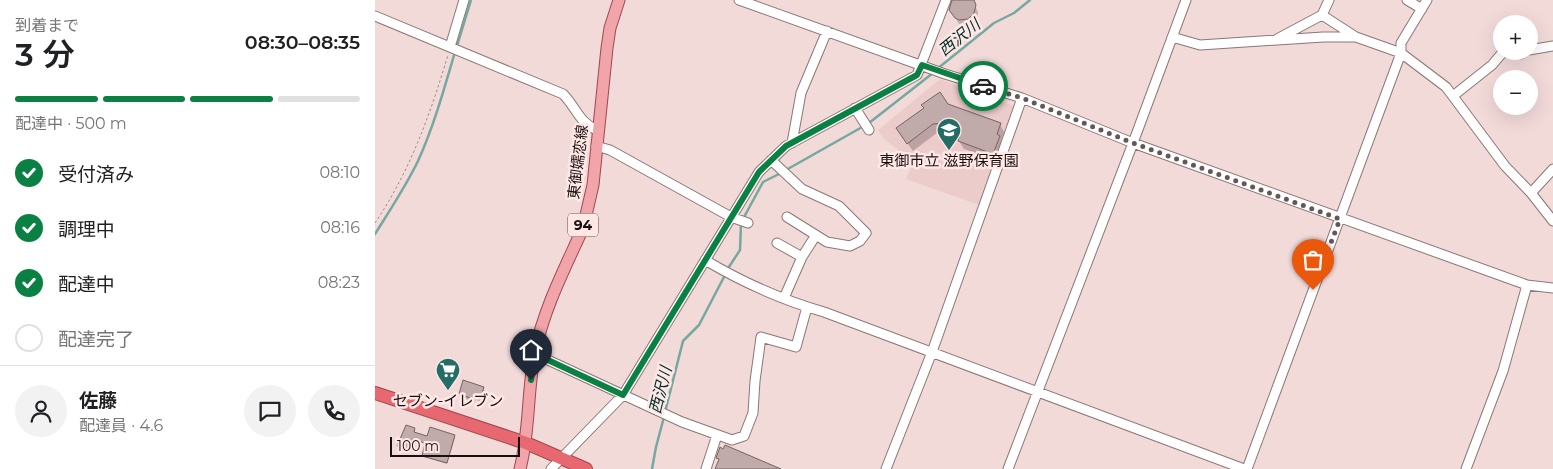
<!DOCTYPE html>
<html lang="ja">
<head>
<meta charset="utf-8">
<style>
  :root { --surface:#fff; --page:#f2f2f2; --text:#202124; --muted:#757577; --line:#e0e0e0; --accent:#0b8043 }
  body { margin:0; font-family:Montserrat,"Noto Sans JP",sans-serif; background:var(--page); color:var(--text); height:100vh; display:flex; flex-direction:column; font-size:19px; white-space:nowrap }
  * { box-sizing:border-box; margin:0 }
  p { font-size:16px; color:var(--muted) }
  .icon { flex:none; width:28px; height:28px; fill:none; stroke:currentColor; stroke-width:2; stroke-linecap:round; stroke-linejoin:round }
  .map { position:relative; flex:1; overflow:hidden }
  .details { display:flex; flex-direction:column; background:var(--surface); width:375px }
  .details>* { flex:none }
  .controls { position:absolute; left:1118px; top:15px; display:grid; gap:10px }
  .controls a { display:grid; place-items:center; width:45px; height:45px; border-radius:50%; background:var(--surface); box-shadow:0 5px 20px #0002; font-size:25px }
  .scale { position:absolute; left:15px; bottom:12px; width:130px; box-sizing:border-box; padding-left:5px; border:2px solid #181010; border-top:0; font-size:14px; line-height:18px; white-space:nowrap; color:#181010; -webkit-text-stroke:4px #ffe7e6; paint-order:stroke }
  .pin { position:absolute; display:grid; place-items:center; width:42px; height:42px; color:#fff; margin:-51px -21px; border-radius:50% 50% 50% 0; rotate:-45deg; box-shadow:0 0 5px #0007 }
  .pin .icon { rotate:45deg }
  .courier { position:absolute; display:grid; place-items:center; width:50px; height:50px; margin:-25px; border:4px solid #0b8043; border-radius:50%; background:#fff; color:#222; box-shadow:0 1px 6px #0007 }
  .overview em { font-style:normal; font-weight:600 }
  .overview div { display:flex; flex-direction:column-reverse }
  .overview { display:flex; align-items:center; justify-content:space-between; height:85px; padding:0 15px }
  h1 { font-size:32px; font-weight:600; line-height:38px }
  .bar { display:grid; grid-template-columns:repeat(4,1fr); gap:8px 5px; align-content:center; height:60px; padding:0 15px }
  .bar i { height:6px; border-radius:4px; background:var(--line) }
  .bar .on { background:var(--accent) }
  .bar p { grid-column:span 4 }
  .line { display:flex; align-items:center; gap:12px; padding:0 15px; border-top:1px solid var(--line) }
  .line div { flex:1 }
  .round { display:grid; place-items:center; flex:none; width:52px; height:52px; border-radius:26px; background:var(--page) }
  ol { padding:0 15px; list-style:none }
  li { display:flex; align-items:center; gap:15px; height:55px }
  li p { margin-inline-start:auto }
  li .icon { padding:5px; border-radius:50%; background:var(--accent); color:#fff; stroke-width:4 }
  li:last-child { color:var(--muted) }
  li i { width:28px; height:28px; border:2px solid var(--line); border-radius:50% }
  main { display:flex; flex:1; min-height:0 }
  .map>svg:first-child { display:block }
  .built { fill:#eccbcb }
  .shadow { fill:#0003 }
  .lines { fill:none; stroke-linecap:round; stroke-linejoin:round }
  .stream { stroke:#76a8a1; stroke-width:2.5 }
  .building { fill:#c1aaaa; stroke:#776362 }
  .minor-casing { stroke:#8c7676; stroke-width:11 }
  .major-casing { stroke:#9f494e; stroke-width:13 }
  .highway-casing { stroke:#9f494e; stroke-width:14 }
  .path { stroke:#9b8989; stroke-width:1; stroke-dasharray:2.5 2.5; stroke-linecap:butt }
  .minor { stroke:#fff; stroke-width:9 }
  .major { stroke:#f1a4a9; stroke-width:11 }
  .highway { stroke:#e76870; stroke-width:12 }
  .done { stroke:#645756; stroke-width:5; stroke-dasharray:0 9 }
  .route { stroke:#0b8043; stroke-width:6 }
  .labels { text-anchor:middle; stroke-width:5; stroke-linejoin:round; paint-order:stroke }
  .shield { fill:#ffe7e6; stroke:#5d5050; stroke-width:1 }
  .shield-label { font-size:14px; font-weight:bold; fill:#181010 }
  .poi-label { font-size:15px; fill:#181010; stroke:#ffe7e6 }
  .street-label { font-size:15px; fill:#181010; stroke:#ffe7e6 }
  .water-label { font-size:16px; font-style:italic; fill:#00322e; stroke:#ffe7e6 }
</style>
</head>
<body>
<main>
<section class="details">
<div class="overview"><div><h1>3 分</h1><p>到着まで</p></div><em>08:30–08:35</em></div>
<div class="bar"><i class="on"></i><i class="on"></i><i class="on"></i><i></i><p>配達中 · 500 m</p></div>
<ol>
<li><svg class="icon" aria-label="check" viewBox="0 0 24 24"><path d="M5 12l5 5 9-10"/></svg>受付済み<p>08:10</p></li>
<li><svg class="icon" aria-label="check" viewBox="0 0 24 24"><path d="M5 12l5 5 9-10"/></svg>調理中<p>08:16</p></li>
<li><svg class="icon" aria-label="check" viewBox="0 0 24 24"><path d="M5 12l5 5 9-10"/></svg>配達中<p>08:23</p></li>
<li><i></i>配達完了</li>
</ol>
<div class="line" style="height:90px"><a class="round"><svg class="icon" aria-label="person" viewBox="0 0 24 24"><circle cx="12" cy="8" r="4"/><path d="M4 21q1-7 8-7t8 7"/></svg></a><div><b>佐藤</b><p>配達員 · 4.6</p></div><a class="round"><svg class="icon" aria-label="chat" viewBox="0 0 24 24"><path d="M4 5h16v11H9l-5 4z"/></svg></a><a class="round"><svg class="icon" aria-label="phone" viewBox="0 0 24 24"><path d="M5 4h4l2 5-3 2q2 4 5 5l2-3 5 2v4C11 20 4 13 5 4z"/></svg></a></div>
</section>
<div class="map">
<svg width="1178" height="469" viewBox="0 0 1178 469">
  <rect width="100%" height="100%" fill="#f2dad9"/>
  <path class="built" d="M 565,79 L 639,106 L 604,205 L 531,179 L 539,162 L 509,139 L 503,130 Z"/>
  <path class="shadow" d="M 578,0 L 597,0 L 603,12 L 602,20 L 596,25 L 584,24 L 575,9 Z
    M 572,105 L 625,124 L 629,132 L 626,141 L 628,145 L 622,161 L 589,149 L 584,141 L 586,136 L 574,131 L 563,132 L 538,151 L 527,136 Z
    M 108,388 L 110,392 L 107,402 L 101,400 L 100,402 L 87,398 L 85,394 Z
    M 39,429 L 40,434 L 53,438 L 79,436 L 80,438 L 72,464 L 49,457 L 48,455 L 51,444 L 38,441 L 35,452 L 24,447 L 23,445 Z"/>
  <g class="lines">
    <path class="stream" d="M 82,46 L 96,0
      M 562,69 L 619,23 L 639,13 L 655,0
      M 494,123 L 558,73
      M 411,170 L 489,126
      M 368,219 L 388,182 L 406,173
      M 0,234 C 15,210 31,186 43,161 C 59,126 69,89 80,52
      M 352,270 L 365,250 L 366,224
      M 290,412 L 308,341 L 324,325 L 350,275
      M 277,469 L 281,447 L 289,417"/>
  </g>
  <path class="building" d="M 577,0 L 599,0 L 601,5 L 599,13 L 593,19 L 584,20 L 580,18 L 574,10 Z
    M 565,92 L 573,104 L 626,123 L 622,134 L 625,136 L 618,154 L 583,141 L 586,130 L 569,123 L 558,124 L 532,144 L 521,128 L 549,108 L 546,105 Z
    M 88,380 L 109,387 L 105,399 L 99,397 L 98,399 L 84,394 Z
    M 31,425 L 40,428 L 39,432 L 52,436 L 55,427 L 80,435 L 72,463 L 47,456 L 50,443 L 37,439 L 34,451 L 22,446 Z
    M 350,445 L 406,469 L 340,469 L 344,459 L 341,458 L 345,447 L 348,449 Z"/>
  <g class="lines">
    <defs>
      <path id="minor" d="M 364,0 L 570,74 L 647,98 L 758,143 L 1152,285 L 1178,288
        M 1032,0 L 1047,9
        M 947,15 L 981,37
        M 0,16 L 188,94 C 201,107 204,123 222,130
        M 797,37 L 825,45 L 948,37 L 981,37 L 1026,53 L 1071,87 L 1130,166 L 1156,193 L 1178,221
        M 902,39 L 947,15 L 954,0
        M 75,47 L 89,0
        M 1154,50 L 1178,46
        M 1078,96 L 1117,65 L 1128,52 L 1146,54 L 1151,51
        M 480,108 L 494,130
        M 417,143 L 426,93 L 452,31
        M 221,146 L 235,150 L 356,217 L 373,223
        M 396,160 L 427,189 L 464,206 L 491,233 L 485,241 L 475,246 L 452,242 L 412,217
        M 1156,193 L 1178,169
        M 402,243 L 427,257
        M 330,260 C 367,282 407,300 449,312 L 869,469
        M 409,298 L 427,257 L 441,235
        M 160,354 L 307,422 L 357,440 L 369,436 L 378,413 L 380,381 L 386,337 L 421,347 L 432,307
        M 176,469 L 248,395 L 384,172 L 411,146 L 542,75 L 571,0
        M 331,469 L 342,435
        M 511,469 L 557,352 L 647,98
        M 633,469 L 758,143 L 811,0
        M 872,469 L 1026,53 L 1026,43 L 1052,0
        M 1091,469 L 1128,371 L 1152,285"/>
      <path id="major" d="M 145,469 C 155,431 152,391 160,352 C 169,308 190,268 208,228 L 218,185 L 232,48 L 235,28 L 244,0"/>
      <path id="highway" d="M 0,393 L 151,443 L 211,469"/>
    </defs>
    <use href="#minor" class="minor-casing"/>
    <use href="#major" class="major-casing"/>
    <use href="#highway" class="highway-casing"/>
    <path class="path" d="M 0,223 C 35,171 55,115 73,55"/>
    <use href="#minor" class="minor"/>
    <use href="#major" class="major"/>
    <use href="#highway" class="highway"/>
  </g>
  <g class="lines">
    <path class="done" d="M 608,86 L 647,98 L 758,143 L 965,219 L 938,290"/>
    <path class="route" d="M 156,380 L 160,354 L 248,395 L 384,172 L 411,146 L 542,75 L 547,65 L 608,86"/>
  </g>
  <defs>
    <symbol id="school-pin" viewBox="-11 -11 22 30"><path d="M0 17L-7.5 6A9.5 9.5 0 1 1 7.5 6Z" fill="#236d66" stroke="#ffe7e6"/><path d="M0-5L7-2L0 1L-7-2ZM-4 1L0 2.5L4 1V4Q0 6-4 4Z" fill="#fff"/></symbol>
    <symbol id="supermarket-pin" viewBox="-11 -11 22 30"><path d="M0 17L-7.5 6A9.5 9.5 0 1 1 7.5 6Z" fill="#236d66" stroke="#ffe7e6"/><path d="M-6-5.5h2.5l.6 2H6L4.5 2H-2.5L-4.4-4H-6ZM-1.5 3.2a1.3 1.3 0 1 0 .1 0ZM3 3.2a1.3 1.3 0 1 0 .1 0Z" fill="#fff"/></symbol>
  </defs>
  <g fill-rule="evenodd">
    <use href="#school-pin" x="560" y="116" width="28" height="38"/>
    <use href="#supermarket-pin" x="59" y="356" width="28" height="38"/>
  </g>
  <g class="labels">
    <rect class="shield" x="193" y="213.5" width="30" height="23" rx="4"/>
    <g class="shield-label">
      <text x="208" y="230">94</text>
    </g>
    <g class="poi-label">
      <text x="574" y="166">東御市立 滋野保育園</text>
      <text x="73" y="406">セブン-イレブン</text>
    </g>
    <g class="street-label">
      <text transform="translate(203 162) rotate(-83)" y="5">東御嬬恋線</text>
    </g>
    <g class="water-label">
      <text transform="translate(584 37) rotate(-39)" y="6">西沢川</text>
      <text transform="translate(285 390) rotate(-76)" y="6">西沢川</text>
    </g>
  </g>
</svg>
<div class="controls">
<a>+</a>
<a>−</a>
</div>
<div class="scale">100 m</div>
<div class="pin" style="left:938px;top:290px;background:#ea580c"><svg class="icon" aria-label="bag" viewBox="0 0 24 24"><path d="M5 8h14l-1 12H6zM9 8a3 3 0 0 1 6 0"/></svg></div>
<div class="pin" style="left:156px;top:380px;background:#1f2937"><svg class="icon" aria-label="home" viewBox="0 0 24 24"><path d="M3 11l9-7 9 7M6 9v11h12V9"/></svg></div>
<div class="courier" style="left:608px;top:86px"><svg class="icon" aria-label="car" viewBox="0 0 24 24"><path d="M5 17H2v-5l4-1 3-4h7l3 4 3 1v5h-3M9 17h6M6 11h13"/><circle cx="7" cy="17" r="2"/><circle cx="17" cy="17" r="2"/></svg></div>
</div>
</main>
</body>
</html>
